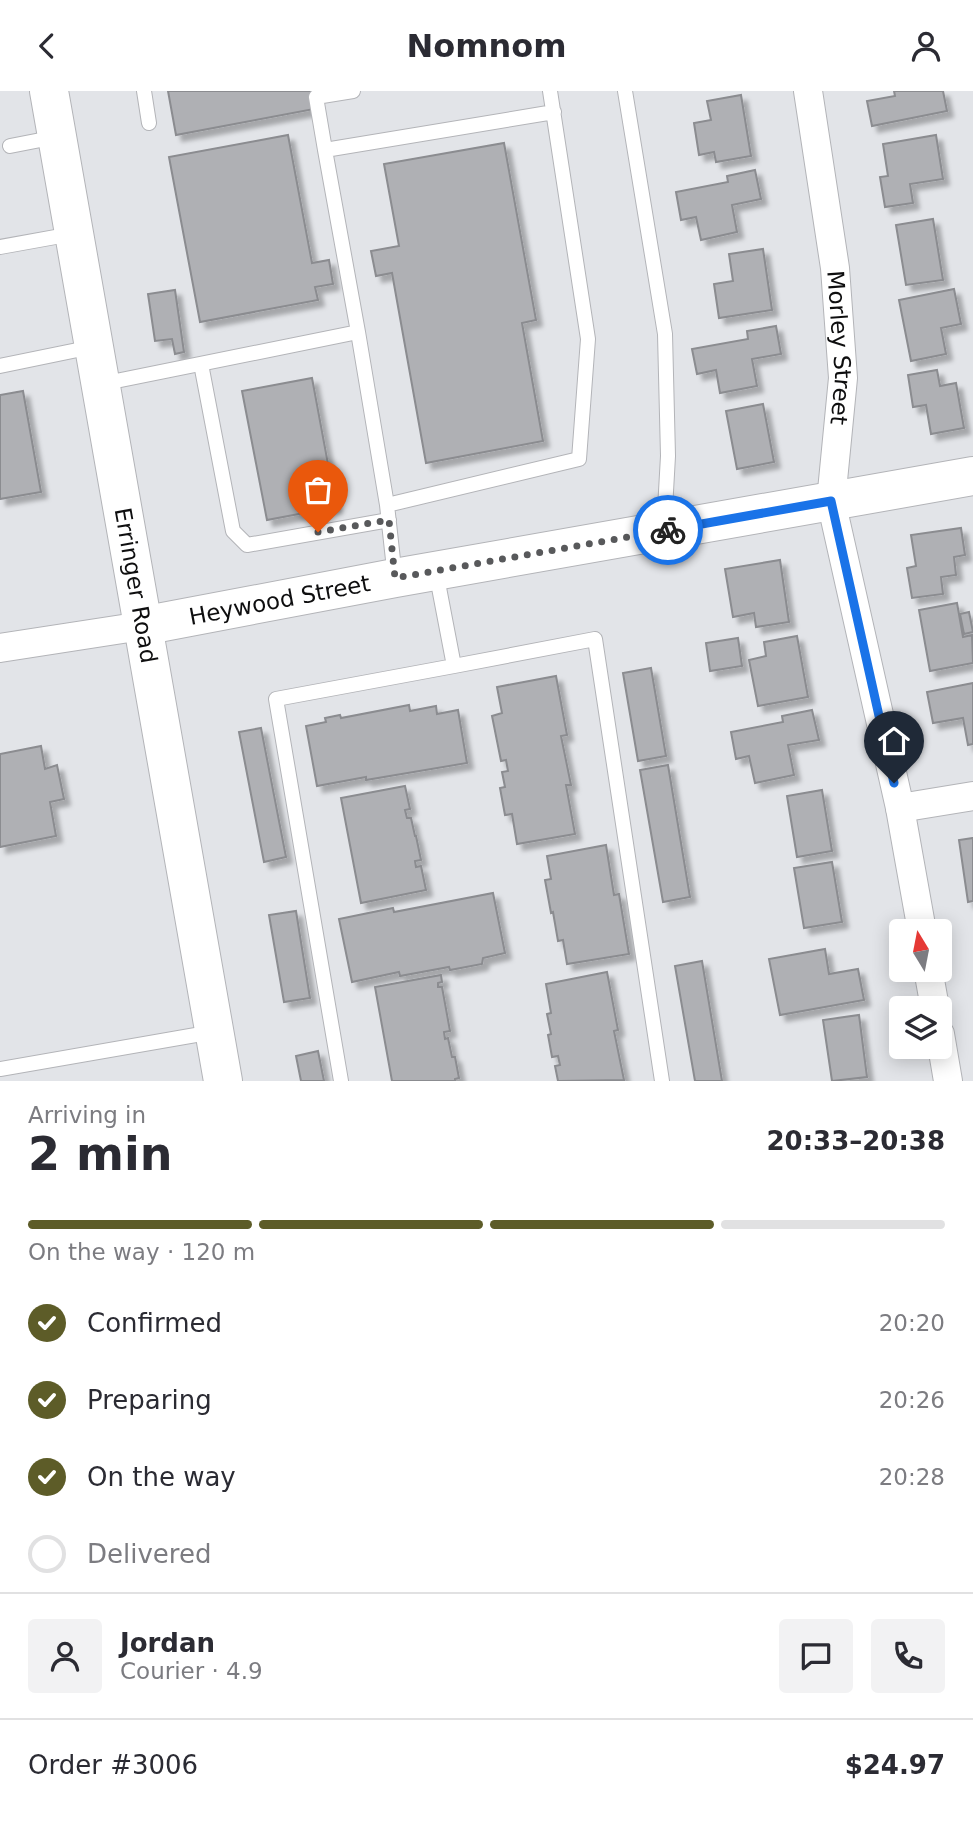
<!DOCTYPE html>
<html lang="en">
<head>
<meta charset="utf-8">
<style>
  :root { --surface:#fff; --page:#f2f2f3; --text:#2b2b33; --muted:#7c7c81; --line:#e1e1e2; --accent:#5d5c28 }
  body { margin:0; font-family:"DejaVu Sans",sans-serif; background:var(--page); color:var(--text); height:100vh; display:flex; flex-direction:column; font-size:26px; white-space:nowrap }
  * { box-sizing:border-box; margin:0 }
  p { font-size:23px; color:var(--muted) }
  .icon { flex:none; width:38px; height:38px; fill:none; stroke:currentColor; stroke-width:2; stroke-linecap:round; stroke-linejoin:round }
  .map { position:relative; height:990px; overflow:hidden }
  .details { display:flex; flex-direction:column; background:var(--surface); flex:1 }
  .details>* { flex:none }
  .needle { width:46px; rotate:350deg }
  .controls { position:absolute; left:889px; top:828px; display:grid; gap:14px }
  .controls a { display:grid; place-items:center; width:63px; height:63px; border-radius:7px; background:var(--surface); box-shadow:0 4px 18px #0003; font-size:35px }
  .pin { position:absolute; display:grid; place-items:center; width:60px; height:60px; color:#fff; margin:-72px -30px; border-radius:50% 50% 50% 0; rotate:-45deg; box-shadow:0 0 7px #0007 }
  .pin .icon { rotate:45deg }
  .courier { position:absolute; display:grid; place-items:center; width:70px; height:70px; margin:-35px; border:5px solid #1a73e8; border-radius:50%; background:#fff; color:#222; box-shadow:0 2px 9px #0007 }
  .head em { font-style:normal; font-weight:800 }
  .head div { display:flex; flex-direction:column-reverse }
  .head { display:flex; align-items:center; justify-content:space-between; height:119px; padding:0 28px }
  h1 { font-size:46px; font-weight:800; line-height:52px }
  .bar { display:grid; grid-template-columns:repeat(4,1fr); gap:10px 7px; align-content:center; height:84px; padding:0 28px }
  .bar i { height:9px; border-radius:5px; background:var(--line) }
  .bar .selected { background:var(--accent) }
  .bar p { grid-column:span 4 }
  .line { display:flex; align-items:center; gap:18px; padding:0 28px; border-top:2px solid var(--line) }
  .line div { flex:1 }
  .round { display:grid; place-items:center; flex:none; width:74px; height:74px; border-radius:7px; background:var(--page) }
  ol { padding:0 28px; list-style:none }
  li { display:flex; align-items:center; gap:21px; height:77px }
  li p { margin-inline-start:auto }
  li .icon { padding:7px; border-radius:50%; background:var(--accent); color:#fff; stroke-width:4 }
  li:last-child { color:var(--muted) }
  li i { width:38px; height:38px; border:4px solid var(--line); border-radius:50% }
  header { display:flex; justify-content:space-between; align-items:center; height:91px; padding:0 28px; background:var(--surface); font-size:32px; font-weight:800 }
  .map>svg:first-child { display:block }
  .building { fill:#afb0b4; stroke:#8b8c90; stroke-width:2; filter:url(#shadow) }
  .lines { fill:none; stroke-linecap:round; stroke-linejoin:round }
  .lane-casing { stroke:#b3b4b8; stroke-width:16 }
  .street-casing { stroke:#b3b4b8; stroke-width:30 }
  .secondary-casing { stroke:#b3b4b8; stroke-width:40 }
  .lane { stroke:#fff; stroke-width:14 }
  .street { stroke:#fff; stroke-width:28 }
  .secondary { stroke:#fff; stroke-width:38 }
  .done { stroke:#58595b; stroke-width:7; stroke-dasharray:0 12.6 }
  .route { stroke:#1a73e8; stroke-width:9 }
  .labels { text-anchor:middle; stroke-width:5; stroke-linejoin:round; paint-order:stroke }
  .street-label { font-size:23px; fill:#0e0e0f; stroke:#fff }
</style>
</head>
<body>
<header><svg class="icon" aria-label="back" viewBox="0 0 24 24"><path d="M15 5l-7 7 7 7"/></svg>Nomnom<svg class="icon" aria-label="person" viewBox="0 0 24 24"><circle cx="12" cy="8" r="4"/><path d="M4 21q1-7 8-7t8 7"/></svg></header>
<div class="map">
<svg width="973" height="990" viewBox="0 0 973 990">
  <defs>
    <filter id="shadow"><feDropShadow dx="6" dy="6" stdDeviation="2" flood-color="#0004"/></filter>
  </defs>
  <rect width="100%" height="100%" fill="#e2e4e8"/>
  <path class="building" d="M 168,0 L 311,0 L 314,18 L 176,44 Z
    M 894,0 L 943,0 L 947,20 L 872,35 L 867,10 L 895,5 Z
    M 741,4 L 751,65 L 716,71 L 714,61 L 699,64 L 694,32 L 711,29 L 707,10 Z
    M 288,44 L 312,172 L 329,169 L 333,193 L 315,196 L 318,209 L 200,231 L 169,66 Z
    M 936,44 L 943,88 L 910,93 L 913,112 L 885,116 L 880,86 L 888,85 L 883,53 Z
    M 504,52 L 536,229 L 522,232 L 543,350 L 426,372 L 392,182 L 376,185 L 371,160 L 399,155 L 384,73 Z
    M 755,79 L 761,108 L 732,114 L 737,141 L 701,149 L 696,126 L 681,129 L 676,101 L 728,91 L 727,85 Z
    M 933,128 L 943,189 L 906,194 L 896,134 Z
    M 763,158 L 772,219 L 719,227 L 714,193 L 733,190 L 729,163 Z
    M 954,198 L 961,233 L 941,237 L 946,263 L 911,270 L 899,209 Z
    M 175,199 L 184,261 L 175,263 L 172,248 L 155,250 L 148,203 Z
    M 776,235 L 781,263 L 752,268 L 757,295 L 720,302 L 716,279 L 697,283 L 692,258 L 748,248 L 747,240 Z
    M 937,279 L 940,295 L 956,292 L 964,337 L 931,343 L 926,314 L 913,316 L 908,284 Z
    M 312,287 L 336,416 L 267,429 L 242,300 Z
    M 23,300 L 41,401 L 0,408 L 0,304 Z
    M 763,313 L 774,371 L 737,378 L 726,320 Z
    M 961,437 L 965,464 L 954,466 L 956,484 L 941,486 L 943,503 L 912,507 L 907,477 L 916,475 L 911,444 Z
    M 780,469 L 789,531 L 756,536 L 754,522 L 733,526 L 725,478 Z
    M 957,512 L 963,546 L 972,544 L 973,572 L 930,580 L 919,519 Z
    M 969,521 L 973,541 L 964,543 L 960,523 Z
    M 797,545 L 808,606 L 758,615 L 749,569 L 766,565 L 764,551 Z
    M 738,547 L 742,575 L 710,580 L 706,552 Z
    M 651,577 L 666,665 L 638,670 L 623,582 Z
    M 556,585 L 567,644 L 561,645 L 571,694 L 566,694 L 575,743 L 517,753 L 512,723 L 505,724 L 500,697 L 505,696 L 502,681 L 508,680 L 506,669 L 501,670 L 492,625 L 502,622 L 497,596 Z
    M 973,592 L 973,653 L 968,654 L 963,627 L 933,632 L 927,601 Z
    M 409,614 L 410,620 L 436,615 L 437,623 L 458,619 L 467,672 L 366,689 L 366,686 L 317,695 L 306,635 L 326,631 L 325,627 L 340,624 L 341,627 Z
    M 812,619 L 819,649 L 788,654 L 794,684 L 755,692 L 749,665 L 736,668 L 731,641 L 783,631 L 782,625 Z
    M 261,637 L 286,766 L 264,771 L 239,641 Z
    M 41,655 L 45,678 L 57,674 L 64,708 L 50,711 L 56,745 L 0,756 L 0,663 Z
    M 668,674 L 690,806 L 663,811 L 640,679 Z
    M 405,695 L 410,718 L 405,719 L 407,727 L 411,727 L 415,745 L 416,745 L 421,769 L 415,770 L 416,776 L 421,775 L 426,799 L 361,812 L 341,707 Z
    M 822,699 L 832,760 L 797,766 L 787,705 Z
    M 973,747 L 973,810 L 968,811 L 959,749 Z
    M 606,754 L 614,804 L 619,803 L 629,863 L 567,873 L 563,849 L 558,850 L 553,821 L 551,822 L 545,789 L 551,788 L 547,765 Z
    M 832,771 L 842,831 L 804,837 L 794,777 Z
    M 493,802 L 505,862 L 483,867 L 482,873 L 450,879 L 449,876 L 400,885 L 399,881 L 352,891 L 339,828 L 393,817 L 394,821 Z
    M 296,820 L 310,907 L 284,911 L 269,824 Z
    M 825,858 L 829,883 L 858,878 L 864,909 L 780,924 L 769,868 Z
    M 702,870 L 722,990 L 695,990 L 675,875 Z
    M 607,881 L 618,939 L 614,940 L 624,989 L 558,990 L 555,975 L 560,974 L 558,965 L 552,966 L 548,944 L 551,943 L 547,923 L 551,922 L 546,893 Z
    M 441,884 L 442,891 L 438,892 L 438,896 L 442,896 L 450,940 L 444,941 L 445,948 L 448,947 L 452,966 L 455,966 L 459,987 L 455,988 L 455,990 L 392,990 L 375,896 Z
    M 859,924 L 867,986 L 832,990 L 823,929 Z
    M 318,960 L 324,990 L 301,990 L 296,965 Z"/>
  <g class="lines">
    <defs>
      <path id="lane" d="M 144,0 L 149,32
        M 625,0 L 665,243 L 668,365 L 664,436
        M 10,55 L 56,46
        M 325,59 L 316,6 L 353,0
        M 0,156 L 72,143
        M 358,241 L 325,59 L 554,21
        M 201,273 L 233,440 L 247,454 L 389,429
        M 0,275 L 92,256
        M 101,293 L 358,241 L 387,414 L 395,487
        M 387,414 L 579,368 L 588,248 L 550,0
        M 436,481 L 454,575 L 595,548 L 662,990
        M 0,978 L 213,941
        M 341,990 L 276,608 L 454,575"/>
      <g id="street">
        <path id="s1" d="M 808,0 L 835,177 L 843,287 L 831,410 L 900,717 L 922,840"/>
        <path d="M 0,557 L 142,535"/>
        <path d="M 900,717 L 973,705"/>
        <path d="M 928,878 L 935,917"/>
        <path d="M 940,943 L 948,990"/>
      </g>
      <g id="secondary">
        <path id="s2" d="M 49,0 L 223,990"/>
        <path id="s3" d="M 142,535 L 395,487 L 973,385"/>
      </g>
    </defs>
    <use href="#lane" class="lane-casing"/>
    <use href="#street" class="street-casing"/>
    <use href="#secondary" class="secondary-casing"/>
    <use href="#lane" class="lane"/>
    <use href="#street" class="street"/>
    <use href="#secondary" class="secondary"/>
  </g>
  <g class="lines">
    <path class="done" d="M 318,441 L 389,429 L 395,487 L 668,439"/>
    <path class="route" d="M 668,439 L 831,410 L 894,692"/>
  </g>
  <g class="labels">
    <g class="street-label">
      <text dy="8" stroke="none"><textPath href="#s1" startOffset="259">Morley Street</textPath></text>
      <text dy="8" stroke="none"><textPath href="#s2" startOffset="502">Erringer Road</textPath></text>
      <text dy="8" stroke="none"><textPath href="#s3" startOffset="140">Heywood Street</textPath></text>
    </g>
  </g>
</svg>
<div class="controls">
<a><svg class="needle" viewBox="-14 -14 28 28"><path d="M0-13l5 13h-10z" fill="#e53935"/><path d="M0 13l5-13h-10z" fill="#7c7c81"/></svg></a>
<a><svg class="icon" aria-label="layers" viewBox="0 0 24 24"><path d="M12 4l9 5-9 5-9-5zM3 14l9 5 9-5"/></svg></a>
</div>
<div class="pin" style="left:318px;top:441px;background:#ea580c"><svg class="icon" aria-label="bag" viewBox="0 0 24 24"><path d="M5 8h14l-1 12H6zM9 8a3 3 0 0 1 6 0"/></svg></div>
<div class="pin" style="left:894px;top:692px;background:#1f2937"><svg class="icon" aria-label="home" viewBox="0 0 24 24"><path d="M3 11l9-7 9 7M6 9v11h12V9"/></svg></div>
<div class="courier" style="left:668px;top:439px"><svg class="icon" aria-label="bike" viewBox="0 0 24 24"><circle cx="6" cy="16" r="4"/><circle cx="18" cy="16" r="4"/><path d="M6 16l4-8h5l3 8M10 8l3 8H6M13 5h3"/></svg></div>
</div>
<section class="details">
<div class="head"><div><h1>2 min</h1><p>Arriving in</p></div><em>20:33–20:38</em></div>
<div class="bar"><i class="selected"></i><i class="selected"></i><i class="selected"></i><i></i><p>On the way · 120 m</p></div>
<ol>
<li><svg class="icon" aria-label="check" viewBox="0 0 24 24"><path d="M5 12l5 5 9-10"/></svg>Confirmed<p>20:20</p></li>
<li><svg class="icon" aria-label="check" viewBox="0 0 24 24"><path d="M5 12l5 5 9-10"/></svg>Preparing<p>20:26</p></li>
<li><svg class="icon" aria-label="check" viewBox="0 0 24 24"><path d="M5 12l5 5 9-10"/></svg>On the way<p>20:28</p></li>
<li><i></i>Delivered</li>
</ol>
<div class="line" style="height:126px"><a class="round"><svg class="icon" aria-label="person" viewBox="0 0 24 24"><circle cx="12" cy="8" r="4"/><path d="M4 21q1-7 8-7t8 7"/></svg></a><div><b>Jordan</b><p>Courier · 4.9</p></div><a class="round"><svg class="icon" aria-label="chat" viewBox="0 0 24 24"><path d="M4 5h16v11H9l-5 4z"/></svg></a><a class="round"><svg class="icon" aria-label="phone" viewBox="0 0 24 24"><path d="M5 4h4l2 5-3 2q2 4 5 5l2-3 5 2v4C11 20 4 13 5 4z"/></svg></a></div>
<div class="line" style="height:91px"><div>Order #3006</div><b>$24.97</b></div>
</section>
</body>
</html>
